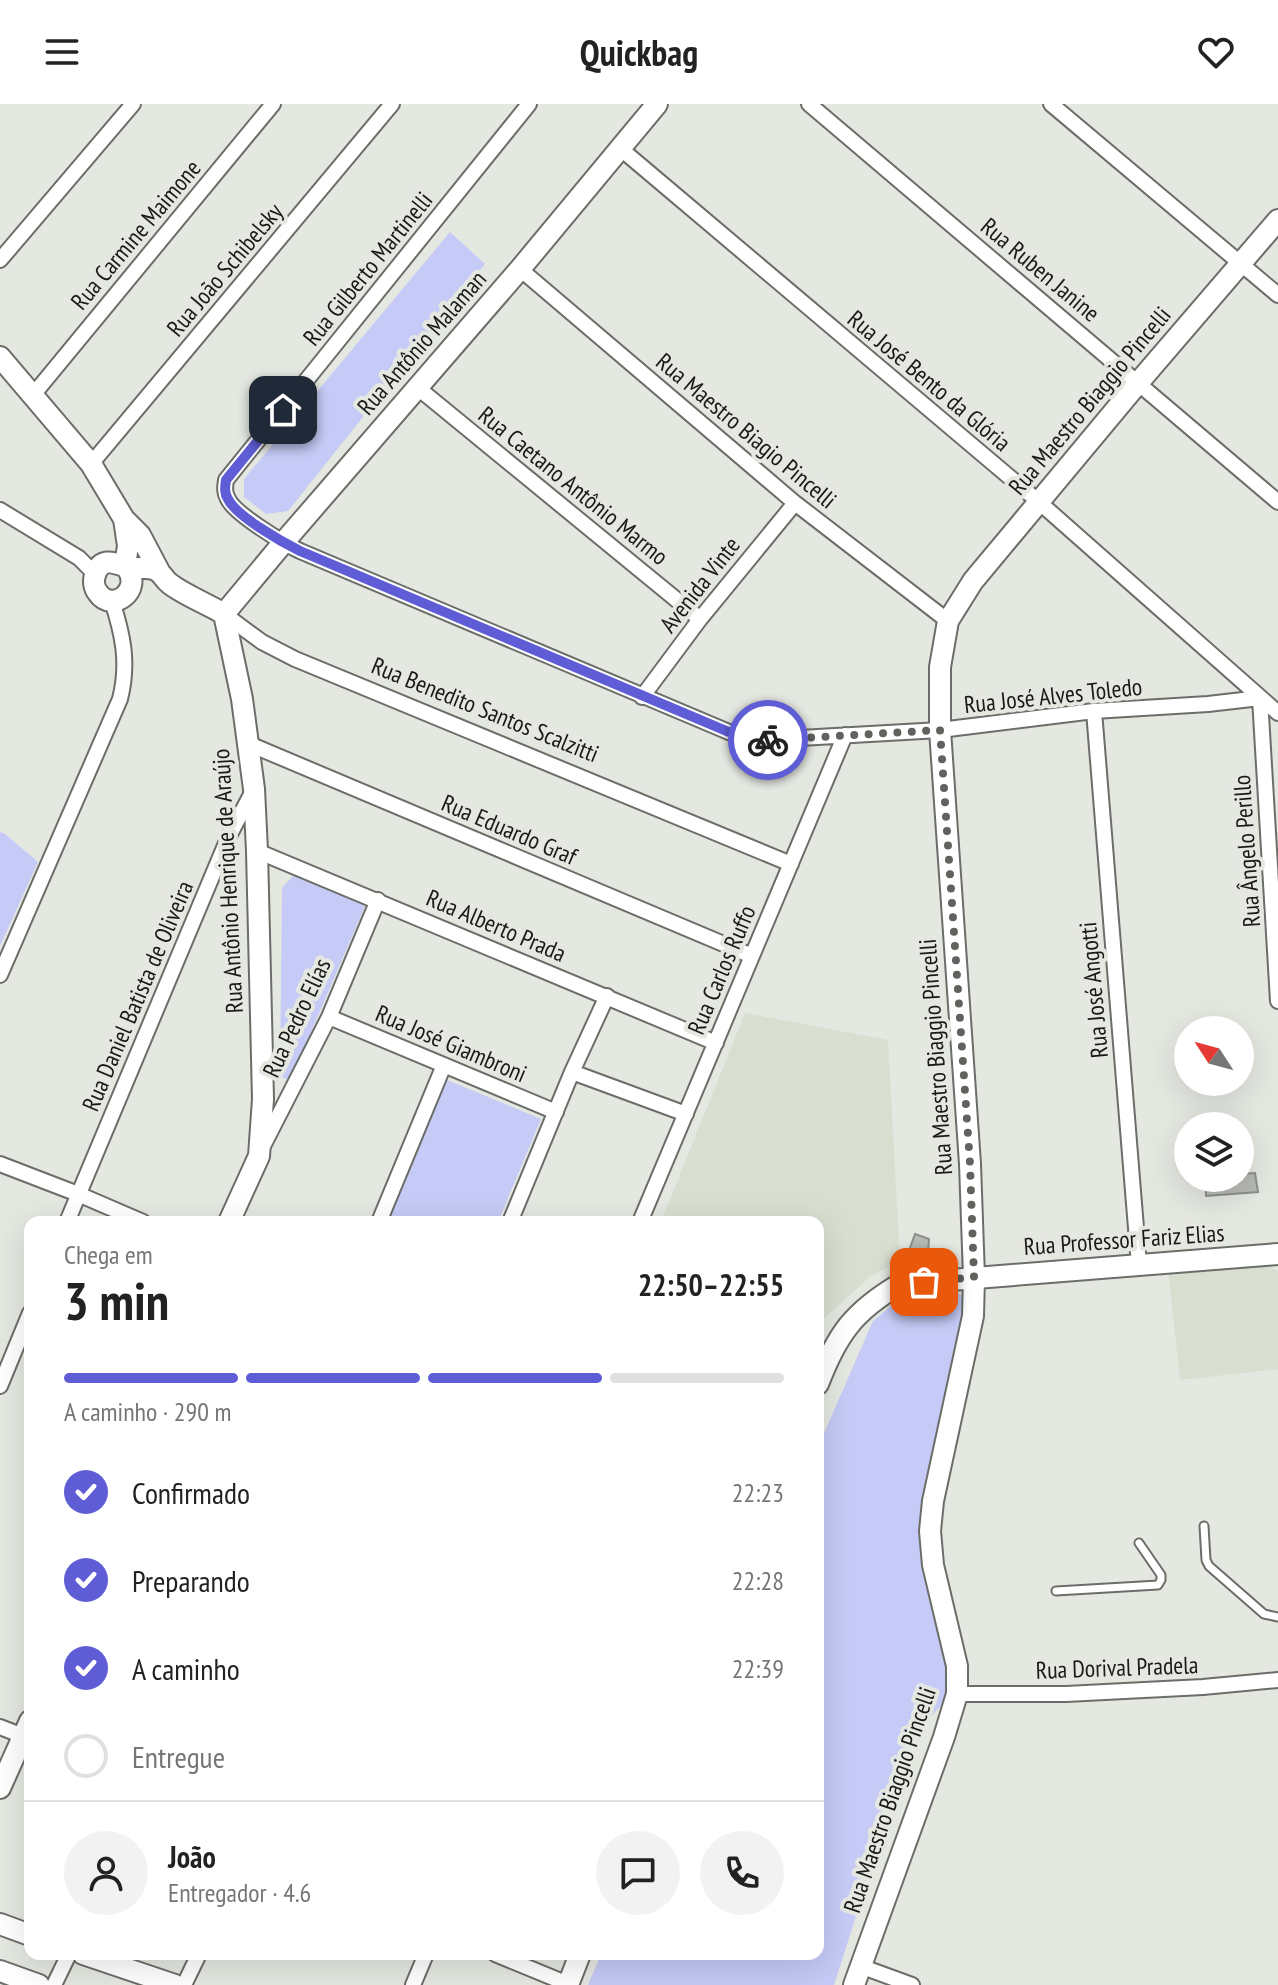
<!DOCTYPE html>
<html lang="pt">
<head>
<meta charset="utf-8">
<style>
  :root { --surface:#fff; --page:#f2f2f2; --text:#222; --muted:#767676; --line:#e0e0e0; --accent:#5f5dd5 }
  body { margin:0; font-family:"PT Sans Narrow",sans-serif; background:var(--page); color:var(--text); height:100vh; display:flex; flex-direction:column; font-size:30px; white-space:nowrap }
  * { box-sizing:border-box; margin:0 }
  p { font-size:26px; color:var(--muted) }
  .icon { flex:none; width:44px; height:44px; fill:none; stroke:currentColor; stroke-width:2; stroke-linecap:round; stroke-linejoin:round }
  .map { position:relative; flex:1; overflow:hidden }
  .panel { position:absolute; left:24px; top:1112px; width:800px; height:744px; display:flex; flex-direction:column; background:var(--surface); border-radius:16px; box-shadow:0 8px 32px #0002 }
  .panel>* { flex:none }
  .needle { width:52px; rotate:306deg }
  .buttons { position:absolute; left:1174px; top:912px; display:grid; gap:16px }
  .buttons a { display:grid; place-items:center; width:80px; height:80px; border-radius:50%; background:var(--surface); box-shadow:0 8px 32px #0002; font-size:40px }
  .pin { position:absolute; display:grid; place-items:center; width:68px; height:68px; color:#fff; margin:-34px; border-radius:16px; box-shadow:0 4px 12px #0006 }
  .courier { position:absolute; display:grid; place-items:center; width:80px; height:80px; margin:-40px; border:6px solid #5f5dd5; border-radius:50%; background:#fff; color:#222; box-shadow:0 2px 10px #0007 }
  .summary em { font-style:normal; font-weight:800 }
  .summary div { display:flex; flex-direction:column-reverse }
  .summary { display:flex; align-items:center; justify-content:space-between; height:136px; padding:0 40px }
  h1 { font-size:52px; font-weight:800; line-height:60px }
  .bar { display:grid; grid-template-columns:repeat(4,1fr); gap:12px 8px; align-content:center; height:96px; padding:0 40px }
  .bar i { height:10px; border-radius:6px; background:var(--line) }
  .bar .current { background:var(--accent) }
  .bar p { grid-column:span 4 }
  .line { display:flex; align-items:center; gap:20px; padding:0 40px; border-top:2px solid var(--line) }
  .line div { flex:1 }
  .round { display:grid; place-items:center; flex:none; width:84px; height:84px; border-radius:42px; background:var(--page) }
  ol { padding:0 40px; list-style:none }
  li { display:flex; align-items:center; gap:24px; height:88px }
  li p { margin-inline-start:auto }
  li .icon { padding:8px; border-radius:50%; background:var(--accent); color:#fff; stroke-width:4 }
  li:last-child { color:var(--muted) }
  li i { width:44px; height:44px; border:4px solid var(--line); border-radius:50% }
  header { display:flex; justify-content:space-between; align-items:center; height:104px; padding:0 40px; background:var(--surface); font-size:36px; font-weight:800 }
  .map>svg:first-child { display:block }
  .built { fill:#d8ded0 }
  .green { fill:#c5caf6 }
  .building { fill:#b7bab3; stroke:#8e918b; stroke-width:2 }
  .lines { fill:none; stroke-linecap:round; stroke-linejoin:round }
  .lane-casing { stroke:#6b6e68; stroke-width:11 }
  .street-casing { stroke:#6b6e68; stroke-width:18 }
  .secondary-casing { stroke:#6b6e68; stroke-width:24 }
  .lane { stroke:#fff; stroke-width:7 }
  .street { stroke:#fff; stroke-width:14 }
  .secondary { stroke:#fff; stroke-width:20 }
  .done { stroke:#60625e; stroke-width:8; stroke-dasharray:0 14.4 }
  .route { stroke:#5f5dd5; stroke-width:10 }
  .labels { text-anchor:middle; stroke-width:8; stroke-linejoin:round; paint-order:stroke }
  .street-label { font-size:24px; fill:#191a18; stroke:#e5e8e1 }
</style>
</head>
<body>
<header><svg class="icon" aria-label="menu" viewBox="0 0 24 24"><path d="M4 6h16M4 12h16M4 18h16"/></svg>Quickbag<svg class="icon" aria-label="heart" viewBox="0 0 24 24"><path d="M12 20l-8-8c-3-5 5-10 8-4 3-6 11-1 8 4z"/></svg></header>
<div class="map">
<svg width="1278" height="1881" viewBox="0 0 1278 1881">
  <rect width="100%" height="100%" fill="#e5e8e1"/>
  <path class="built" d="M 745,909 L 888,936 L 900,1157 L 871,1172 L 818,1220 L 818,1118 L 661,1118 Z
    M 1269,1162 L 1278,1168 L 1278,1265 L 1180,1276 L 1168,1165 Z"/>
  <path class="green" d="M 450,128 L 485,160 L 288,407 L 266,410 L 244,393 L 244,375 Z
    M 0,728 L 4,729 L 38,758 L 0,842 Z
    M 294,771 L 365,802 L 290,977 L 280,972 L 282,784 Z
    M 440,973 L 541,1015 L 498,1118 L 379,1118 Z
    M 956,1189 L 965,1192 L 971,1202 L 922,1396 L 919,1429 L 952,1591 L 915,1628 L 834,1881 L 588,1881 L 601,1850 L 818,1850 L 818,1343 L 873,1217 L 897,1197 Z"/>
  <path class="building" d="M 1255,1069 L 1258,1088 L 1206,1092 L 1205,1074 L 1240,1074 L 1240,1070 Z
    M 915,1130 L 929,1135 L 928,1150 L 907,1152 Z"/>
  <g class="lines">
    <defs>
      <path id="lane" d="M 1204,1422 L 1206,1456 L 1209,1462 L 1264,1510 L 1278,1513
        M 1056,1487 L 1158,1481 L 1161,1476 L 1161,1471 L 1139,1439"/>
      <path id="street" d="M 529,0 L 226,376 C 225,383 224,388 228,395 C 235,410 283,439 300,447 L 743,634 L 765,636 L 940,626 L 1094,607 L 1208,600 L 1260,594 L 1278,897
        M 809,0 L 1278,398
        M 1051,0 L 1278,191
        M 621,45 L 1039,398 L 1278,609
        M 0,156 L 133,0
        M 520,165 L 795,399 L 948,517
        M 418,284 L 700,515
        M 33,291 L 273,0
        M 91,360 L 392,0
        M 0,406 L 79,454 L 95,470
        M 224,510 L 262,538 L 295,555 L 791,760
        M 642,593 L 700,515 L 795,399
        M 1094,607 L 1139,1161
        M 249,640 L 752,852
        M 257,747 L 716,939
        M 0,871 L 120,595 C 129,559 123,531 112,497
        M 329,913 L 556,1008
        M 572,968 L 686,1010
        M 262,1044 L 329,913 L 378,796
        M 0,1060 L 78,1090 L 143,1118
        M 67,1118 L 229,732 L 254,685
        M 379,1118 L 444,961
        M 510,1118 L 572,968 L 607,892
        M 640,1118 L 845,631
        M 0,1282 L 30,1209
        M 957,1590 L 1066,1590 L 1203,1583 L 1278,1576
        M 0,1623 L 23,1632
        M 495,1850 L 568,1880
        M 860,1862 L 912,1881
        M 54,1881 L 69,1850
        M 184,1881 L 199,1850
        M 413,1881 L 426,1850"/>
      <path id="secondary" d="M 0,253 L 91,360 L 124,415 L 140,431 L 159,467
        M 124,415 L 128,442 L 125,461
        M 127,464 C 143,487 112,509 98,489 C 94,484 93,477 95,471 C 102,449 120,462 131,464 C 140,465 148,462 156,466 C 162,469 164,475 169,479 C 182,490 208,500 224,510
        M 224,510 L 283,439 L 520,165 L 657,0
        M 224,510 L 242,595 L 254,685 L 257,747 L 263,995 L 259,1052 L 229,1118
        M 818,1280 C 837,1230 854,1207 900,1180 L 1278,1150
        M 0,1684 L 30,1617
        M 0,1820 L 30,1831
        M 83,1850 L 175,1881
        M 0,1867 L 39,1881
        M 568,1881 L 580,1850
        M 854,1881 L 944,1633 L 957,1590 L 957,1562 L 933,1461 L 930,1427 L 933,1397 L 973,1212 L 974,1173 L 970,1060 L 940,626 L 940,563 L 948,517 L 973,477 L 1138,279 L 1278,116"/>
    </defs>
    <use href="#lane" class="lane-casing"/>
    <use href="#street" class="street-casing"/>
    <use href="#secondary" class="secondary-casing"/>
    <use href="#lane" class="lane"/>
    <use href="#street" class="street"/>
    <use href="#secondary" class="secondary"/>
  </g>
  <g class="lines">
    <path class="done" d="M 768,636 L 940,626 L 970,1060 L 974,1173 L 924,1178"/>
    <path class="route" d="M 283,306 L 226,376 C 225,383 224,389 228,395 C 236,412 282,438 300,447 L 743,634 L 768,636"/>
  </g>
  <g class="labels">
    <g class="street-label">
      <text transform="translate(136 131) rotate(-50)" y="8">Rua Carmine Maimone</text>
      <text transform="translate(368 165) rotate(-51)" y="8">Rua Gilberto Martinelli</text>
      <text transform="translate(225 166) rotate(-50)" y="8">Rua João Schibelsky</text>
      <text transform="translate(1040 166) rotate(40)" y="8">Rua Ruben Janine</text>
      <text transform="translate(422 239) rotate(-49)" y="8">Rua Antônio Malaman</text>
      <text transform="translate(929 277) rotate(40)" y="8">Rua José Bento da Glória</text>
      <text transform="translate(1090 297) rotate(-50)" y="8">Rua Maestro Biaggio Pincelli</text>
      <text transform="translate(746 327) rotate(40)" y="8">Rua Maestro Biagio Pincelli</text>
      <text transform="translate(573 382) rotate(39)" y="8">Rua Caetano Antônio Marmo</text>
      <text transform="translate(700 481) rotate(-52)" y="8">Avenida Vinte</text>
      <text transform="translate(1053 592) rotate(-6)" y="8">Rua José Alves Toledo</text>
      <text transform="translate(485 606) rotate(22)" y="8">Rua Benedito Santos Scalzitti</text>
      <text transform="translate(509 726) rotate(23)" y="8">Rua Eduardo Graf</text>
      <text transform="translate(1247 747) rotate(-94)" y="8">Rua Ângelo Perillo</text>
      <text transform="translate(228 777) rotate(-93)" y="8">Rua Antônio Henrique de Araújo</text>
      <text transform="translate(496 822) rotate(23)" y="8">Rua Alberto Prada</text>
      <text transform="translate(722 866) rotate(-67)" y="8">Rua Carlos Ruffo</text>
      <text transform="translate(1094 886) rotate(-95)" y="8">Rua José Angotti</text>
      <text transform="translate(138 892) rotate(-67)" y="8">Rua Daniel Batista de Oliveira</text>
      <text transform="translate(297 914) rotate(-65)" y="8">Rua Pedro Elías</text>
      <text transform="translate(451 940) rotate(23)" y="8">Rua José Giambroni</text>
      <text transform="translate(936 953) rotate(-94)" y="8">Rua Maestro Biaggio Pincelli</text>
      <text transform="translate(1124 1136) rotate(-4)" y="8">Rua Professor Fariz Elias</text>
      <text transform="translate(1117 1564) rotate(-2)" y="8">Rua Dorival Pradela</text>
      <text transform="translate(890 1696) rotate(-71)" y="8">Rua Maestro Biaggio Pincelli</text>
    </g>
  </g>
</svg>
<div class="buttons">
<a><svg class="needle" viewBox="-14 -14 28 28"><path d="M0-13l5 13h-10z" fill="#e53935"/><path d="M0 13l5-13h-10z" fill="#767676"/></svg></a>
<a><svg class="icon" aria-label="layers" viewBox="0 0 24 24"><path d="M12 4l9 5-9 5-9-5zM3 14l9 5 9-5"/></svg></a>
</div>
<div class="pin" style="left:924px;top:1178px;background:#ea580c"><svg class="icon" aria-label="bag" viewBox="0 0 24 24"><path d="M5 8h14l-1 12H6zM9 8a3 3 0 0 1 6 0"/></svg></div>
<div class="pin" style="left:283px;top:306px;background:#1f2937"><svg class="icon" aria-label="home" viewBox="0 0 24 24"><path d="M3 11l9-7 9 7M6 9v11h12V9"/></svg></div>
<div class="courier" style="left:768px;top:636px"><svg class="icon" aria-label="bike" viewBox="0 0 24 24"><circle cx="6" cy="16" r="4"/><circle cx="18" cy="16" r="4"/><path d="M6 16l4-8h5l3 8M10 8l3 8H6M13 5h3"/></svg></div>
<section class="panel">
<div class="summary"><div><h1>3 min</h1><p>Chega em</p></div><em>22:50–22:55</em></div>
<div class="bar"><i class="current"></i><i class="current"></i><i class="current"></i><i></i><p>A caminho · 290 m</p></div>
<ol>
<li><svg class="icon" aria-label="check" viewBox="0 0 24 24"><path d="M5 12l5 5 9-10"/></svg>Confirmado<p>22:23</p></li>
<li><svg class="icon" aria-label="check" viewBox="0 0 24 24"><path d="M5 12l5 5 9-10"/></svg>Preparando<p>22:28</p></li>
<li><svg class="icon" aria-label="check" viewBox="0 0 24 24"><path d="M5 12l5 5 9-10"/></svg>A caminho<p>22:39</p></li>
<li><i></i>Entregue</li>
</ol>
<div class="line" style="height:144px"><a class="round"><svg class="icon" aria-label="person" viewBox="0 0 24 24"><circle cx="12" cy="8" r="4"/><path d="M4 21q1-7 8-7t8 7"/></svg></a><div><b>João</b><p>Entregador · 4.6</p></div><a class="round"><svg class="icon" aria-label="chat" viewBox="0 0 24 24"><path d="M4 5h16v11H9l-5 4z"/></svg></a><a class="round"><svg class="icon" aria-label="phone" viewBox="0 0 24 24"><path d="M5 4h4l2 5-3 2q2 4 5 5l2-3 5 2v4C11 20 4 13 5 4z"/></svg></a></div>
</section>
</div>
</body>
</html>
